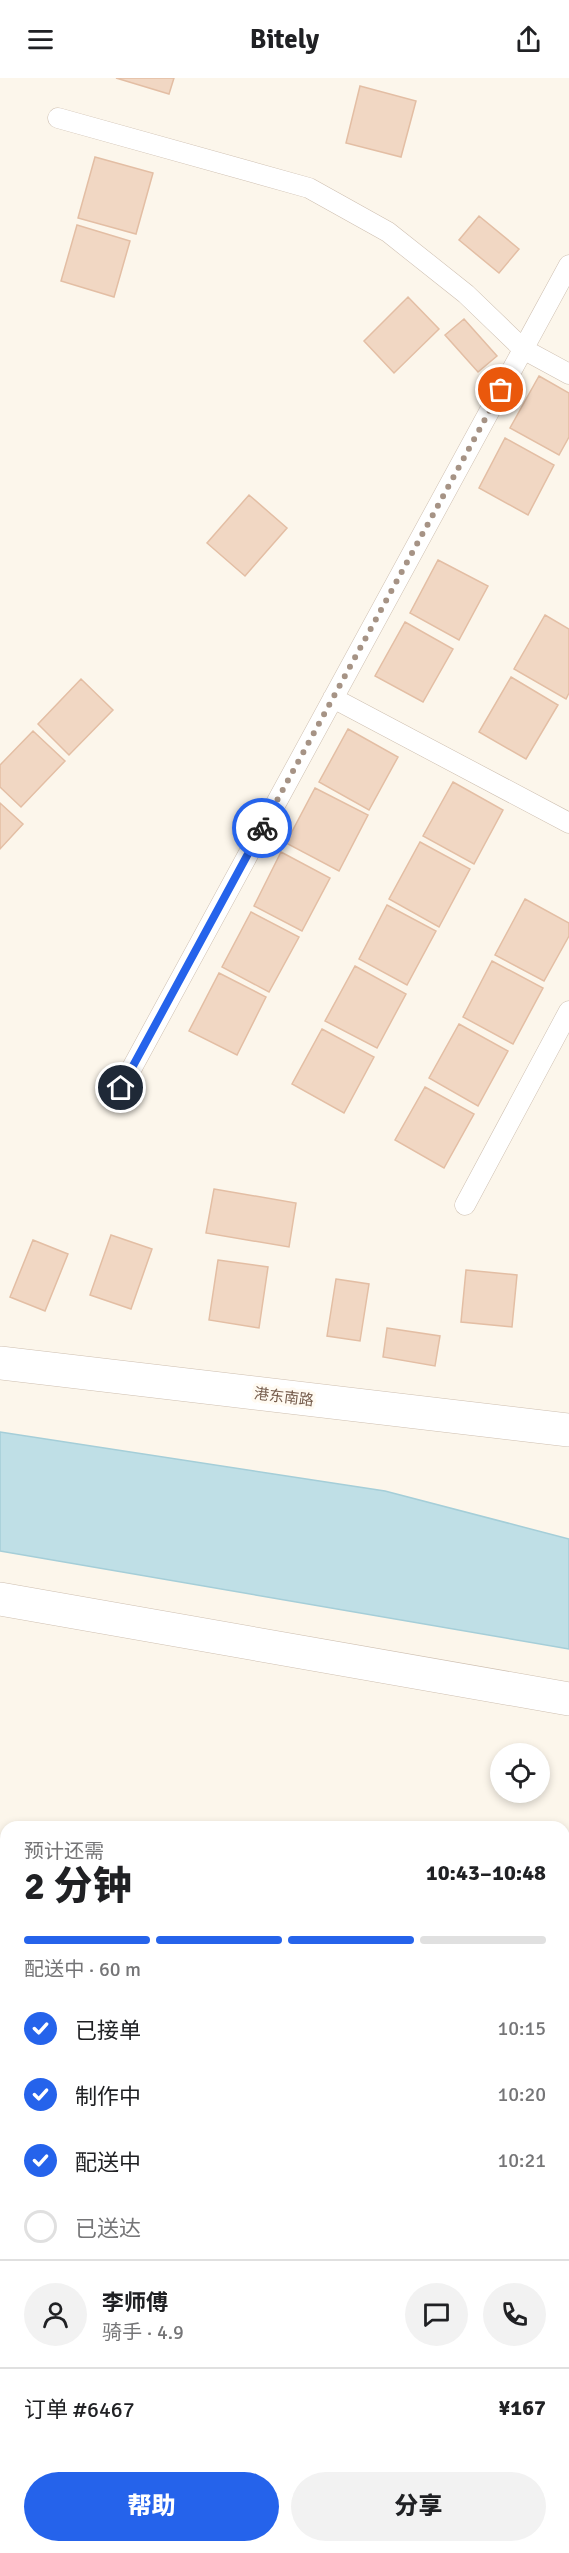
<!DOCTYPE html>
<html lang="zh">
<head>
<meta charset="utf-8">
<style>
  :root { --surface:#fff; --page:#f2f2f2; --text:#202124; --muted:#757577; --line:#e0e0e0; --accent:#2563eb }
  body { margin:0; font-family:Signika,"Noto Sans SC",sans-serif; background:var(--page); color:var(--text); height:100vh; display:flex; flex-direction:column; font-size:22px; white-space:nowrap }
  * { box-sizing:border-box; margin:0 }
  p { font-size:20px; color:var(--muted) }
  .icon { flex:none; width:33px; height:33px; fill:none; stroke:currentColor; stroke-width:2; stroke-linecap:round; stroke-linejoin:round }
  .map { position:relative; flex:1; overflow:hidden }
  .details { position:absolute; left:0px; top:1743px; width:570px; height:732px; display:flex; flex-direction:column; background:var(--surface); border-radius:18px 18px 0 0; box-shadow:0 3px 9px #0003 }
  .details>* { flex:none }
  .buttons { position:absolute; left:490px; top:1665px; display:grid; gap:12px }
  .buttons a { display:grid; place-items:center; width:60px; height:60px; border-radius:50%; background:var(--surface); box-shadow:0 3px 9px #0003; font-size:30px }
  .pin { position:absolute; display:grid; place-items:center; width:51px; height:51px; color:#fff; margin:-26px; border:3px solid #fff; border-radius:50%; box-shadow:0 2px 6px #0007 }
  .courier { position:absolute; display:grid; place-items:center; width:60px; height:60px; margin:-30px; border:4px solid #2563eb; border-radius:50%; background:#fff; color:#222; box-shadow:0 2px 8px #0007 }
  .summary em { font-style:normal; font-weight:800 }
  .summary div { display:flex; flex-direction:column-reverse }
  .summary { display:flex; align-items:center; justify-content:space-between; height:102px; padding:0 24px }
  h1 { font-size:39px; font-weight:800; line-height:45px }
  .bar { display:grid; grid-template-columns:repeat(4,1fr); gap:9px 6px; align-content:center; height:72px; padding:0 24px }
  .bar i { height:8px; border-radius:4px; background:var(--line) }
  .bar .current { background:var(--accent) }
  .bar p { grid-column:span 4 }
  .line { display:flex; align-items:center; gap:15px; padding:0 24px; border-top:2px solid var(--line) }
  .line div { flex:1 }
  .round { display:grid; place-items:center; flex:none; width:63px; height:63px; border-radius:32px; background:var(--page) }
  ol { padding:0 24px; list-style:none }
  li { display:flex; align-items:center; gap:18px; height:66px }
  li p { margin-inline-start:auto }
  li .icon { padding:6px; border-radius:50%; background:var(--accent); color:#fff; stroke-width:4 }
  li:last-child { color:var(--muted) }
  li i { width:33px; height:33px; border:3px solid var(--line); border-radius:50% }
  .cta { display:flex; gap:12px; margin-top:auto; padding:12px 24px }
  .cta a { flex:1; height:69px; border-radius:36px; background:var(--accent); color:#fff; font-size:24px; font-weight:800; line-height:69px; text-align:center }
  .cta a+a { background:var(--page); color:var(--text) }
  header { display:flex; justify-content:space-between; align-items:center; height:78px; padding:0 24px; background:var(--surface); font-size:27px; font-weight:800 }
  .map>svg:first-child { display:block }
  .water { fill:#bfdfe6; stroke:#a5ced8; stroke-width:1.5 }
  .building { fill:#f1d7c3; stroke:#e3bea4; stroke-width:1.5 }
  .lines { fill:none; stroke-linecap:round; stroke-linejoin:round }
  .lane-casing { stroke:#cebfb0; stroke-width:21 }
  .street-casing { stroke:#cebfb0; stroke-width:34 }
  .lane { stroke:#fff; stroke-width:20 }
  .street { stroke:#fff; stroke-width:33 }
  .done { stroke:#a69385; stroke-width:6; stroke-dasharray:0 10.8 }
  .route { stroke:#2563eb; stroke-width:8 }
  .labels { text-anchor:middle; stroke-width:6; stroke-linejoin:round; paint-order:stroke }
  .street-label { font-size:15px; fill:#775e4e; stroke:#fffaf1 }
</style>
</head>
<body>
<header><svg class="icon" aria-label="menu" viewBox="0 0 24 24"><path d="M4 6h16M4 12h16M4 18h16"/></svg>Bitely<svg class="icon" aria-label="share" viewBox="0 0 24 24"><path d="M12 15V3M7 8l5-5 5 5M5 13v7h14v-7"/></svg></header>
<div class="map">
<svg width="569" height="2475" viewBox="0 0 569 2475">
  <rect width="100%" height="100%" fill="#fcf6eb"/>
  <path class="water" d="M 0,1354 L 385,1413 L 569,1461 L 569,1571 L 0,1473 Z"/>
  <path class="building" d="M 116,0 L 174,0 L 169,16 Z
    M 360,8 L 416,23 L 401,79 L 346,65 Z
    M 95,79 L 153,95 L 136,156 L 78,140 Z
    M 479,138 L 519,171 L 499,195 L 459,162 Z
    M 77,147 L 130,163 L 114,219 L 61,203 Z
    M 408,219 L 439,251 L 394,295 L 364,263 Z
    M 464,241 L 497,278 L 478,294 L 445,257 Z
    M 539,298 L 569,315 L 569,359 L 559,377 L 510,350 Z
    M 505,360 L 554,387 L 528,437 L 479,410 Z
    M 249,417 L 287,450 L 245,498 L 207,465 Z
    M 438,482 L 488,508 L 459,562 L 410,535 Z
    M 545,537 L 569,551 L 569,615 L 566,621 L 514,591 Z
    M 405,544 L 453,571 L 423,624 L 375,598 Z
    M 511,599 L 558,627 L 526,681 L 479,654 Z
    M 81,601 L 113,632 L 69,677 L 38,646 Z
    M 348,651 L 398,679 L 369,732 L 319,704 Z
    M 33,653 L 65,683 L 21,729 L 0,709 L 0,687 Z
    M 453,704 L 503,732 L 474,786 L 423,758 Z
    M 315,710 L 368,737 L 339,793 L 286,765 Z
    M 0,725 L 23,746 L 0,771 Z
    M 420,764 L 470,791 L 439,849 L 389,821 Z
    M 281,774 L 330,800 L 302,853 L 254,828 Z
    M 525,821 L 569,845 L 569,858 L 544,903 L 495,877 Z
    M 387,827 L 436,853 L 407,907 L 359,881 Z
    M 251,834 L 299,859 L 269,914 L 222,889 Z
    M 492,883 L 543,910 L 513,966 L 463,939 Z
    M 355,888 L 406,916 L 377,970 L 325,943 Z
    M 219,895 L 266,919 L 237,977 L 189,953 Z
    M 459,946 L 508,973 L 478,1028 L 429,1000 Z
    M 322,951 L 374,979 L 344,1035 L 292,1006 Z
    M 425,1009 L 474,1036 L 444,1090 L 395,1062 Z
    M 214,1111 L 296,1125 L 289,1169 L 206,1155 Z
    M 111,1157 L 152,1171 L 131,1231 L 90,1217 Z
    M 33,1162 L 68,1176 L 45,1233 L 10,1219 Z
    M 218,1182 L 268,1189 L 259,1250 L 209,1242 Z
    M 466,1192 L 517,1197 L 512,1249 L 461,1244 Z
    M 336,1201 L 369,1206 L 360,1263 L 327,1258 Z
    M 387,1250 L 440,1258 L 435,1288 L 383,1279 Z"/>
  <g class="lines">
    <defs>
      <path id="lane" d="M 58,40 L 309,110 L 388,154 L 466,216 L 523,271 L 569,296
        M 333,620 L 569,745
        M 121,1010 L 569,187
        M 465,1127 L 569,933"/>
      <path id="street" d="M 0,1285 L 569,1352
        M 0,1521 L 569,1621"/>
    </defs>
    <use href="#lane" class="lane-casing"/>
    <use href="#street" class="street-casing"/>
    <use href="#lane" class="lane"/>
    <use href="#street" class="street"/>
  </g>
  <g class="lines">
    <path class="done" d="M 262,750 L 501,312"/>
    <path class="route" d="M 121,1010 L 262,750"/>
  </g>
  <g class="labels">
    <g class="street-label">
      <text transform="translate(284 1319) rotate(7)" y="5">港东南路</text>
    </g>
  </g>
</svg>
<div class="buttons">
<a><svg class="icon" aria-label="locate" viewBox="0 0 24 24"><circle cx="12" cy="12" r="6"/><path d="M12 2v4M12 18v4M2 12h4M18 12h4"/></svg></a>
</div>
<div class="pin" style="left:501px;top:312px;background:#ea580c"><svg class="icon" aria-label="bag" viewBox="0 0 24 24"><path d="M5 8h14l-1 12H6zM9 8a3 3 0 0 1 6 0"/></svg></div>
<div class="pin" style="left:121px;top:1010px;background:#1f2937"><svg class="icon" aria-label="home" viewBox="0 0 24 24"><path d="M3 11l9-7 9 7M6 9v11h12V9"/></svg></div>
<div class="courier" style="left:262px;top:750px"><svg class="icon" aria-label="bike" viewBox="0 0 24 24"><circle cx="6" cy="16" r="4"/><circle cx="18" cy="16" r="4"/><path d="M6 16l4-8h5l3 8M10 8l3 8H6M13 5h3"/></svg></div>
<section class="details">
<div class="summary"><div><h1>2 分钟</h1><p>预计还需</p></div><em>10:43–10:48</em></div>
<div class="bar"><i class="current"></i><i class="current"></i><i class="current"></i><i></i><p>配送中 · 60 m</p></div>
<ol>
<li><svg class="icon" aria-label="check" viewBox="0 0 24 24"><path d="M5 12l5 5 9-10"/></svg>已接单<p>10:15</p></li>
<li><svg class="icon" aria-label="check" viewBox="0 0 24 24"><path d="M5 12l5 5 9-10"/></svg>制作中<p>10:20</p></li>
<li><svg class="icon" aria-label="check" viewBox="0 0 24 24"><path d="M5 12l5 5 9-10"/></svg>配送中<p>10:21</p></li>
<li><i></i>已送达</li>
</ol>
<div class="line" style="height:108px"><a class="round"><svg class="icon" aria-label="person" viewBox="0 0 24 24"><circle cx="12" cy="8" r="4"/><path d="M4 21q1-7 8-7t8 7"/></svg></a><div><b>李师傅</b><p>骑手 · 4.9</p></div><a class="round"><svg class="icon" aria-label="chat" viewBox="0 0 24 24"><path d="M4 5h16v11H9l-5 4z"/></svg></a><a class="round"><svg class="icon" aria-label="phone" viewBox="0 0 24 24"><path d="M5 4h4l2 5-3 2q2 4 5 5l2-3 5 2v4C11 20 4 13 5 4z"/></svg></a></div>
<div class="line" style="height:78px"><div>订单 #6467</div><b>¥167</b></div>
<div class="cta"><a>帮助</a><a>分享</a></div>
</section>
</div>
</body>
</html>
